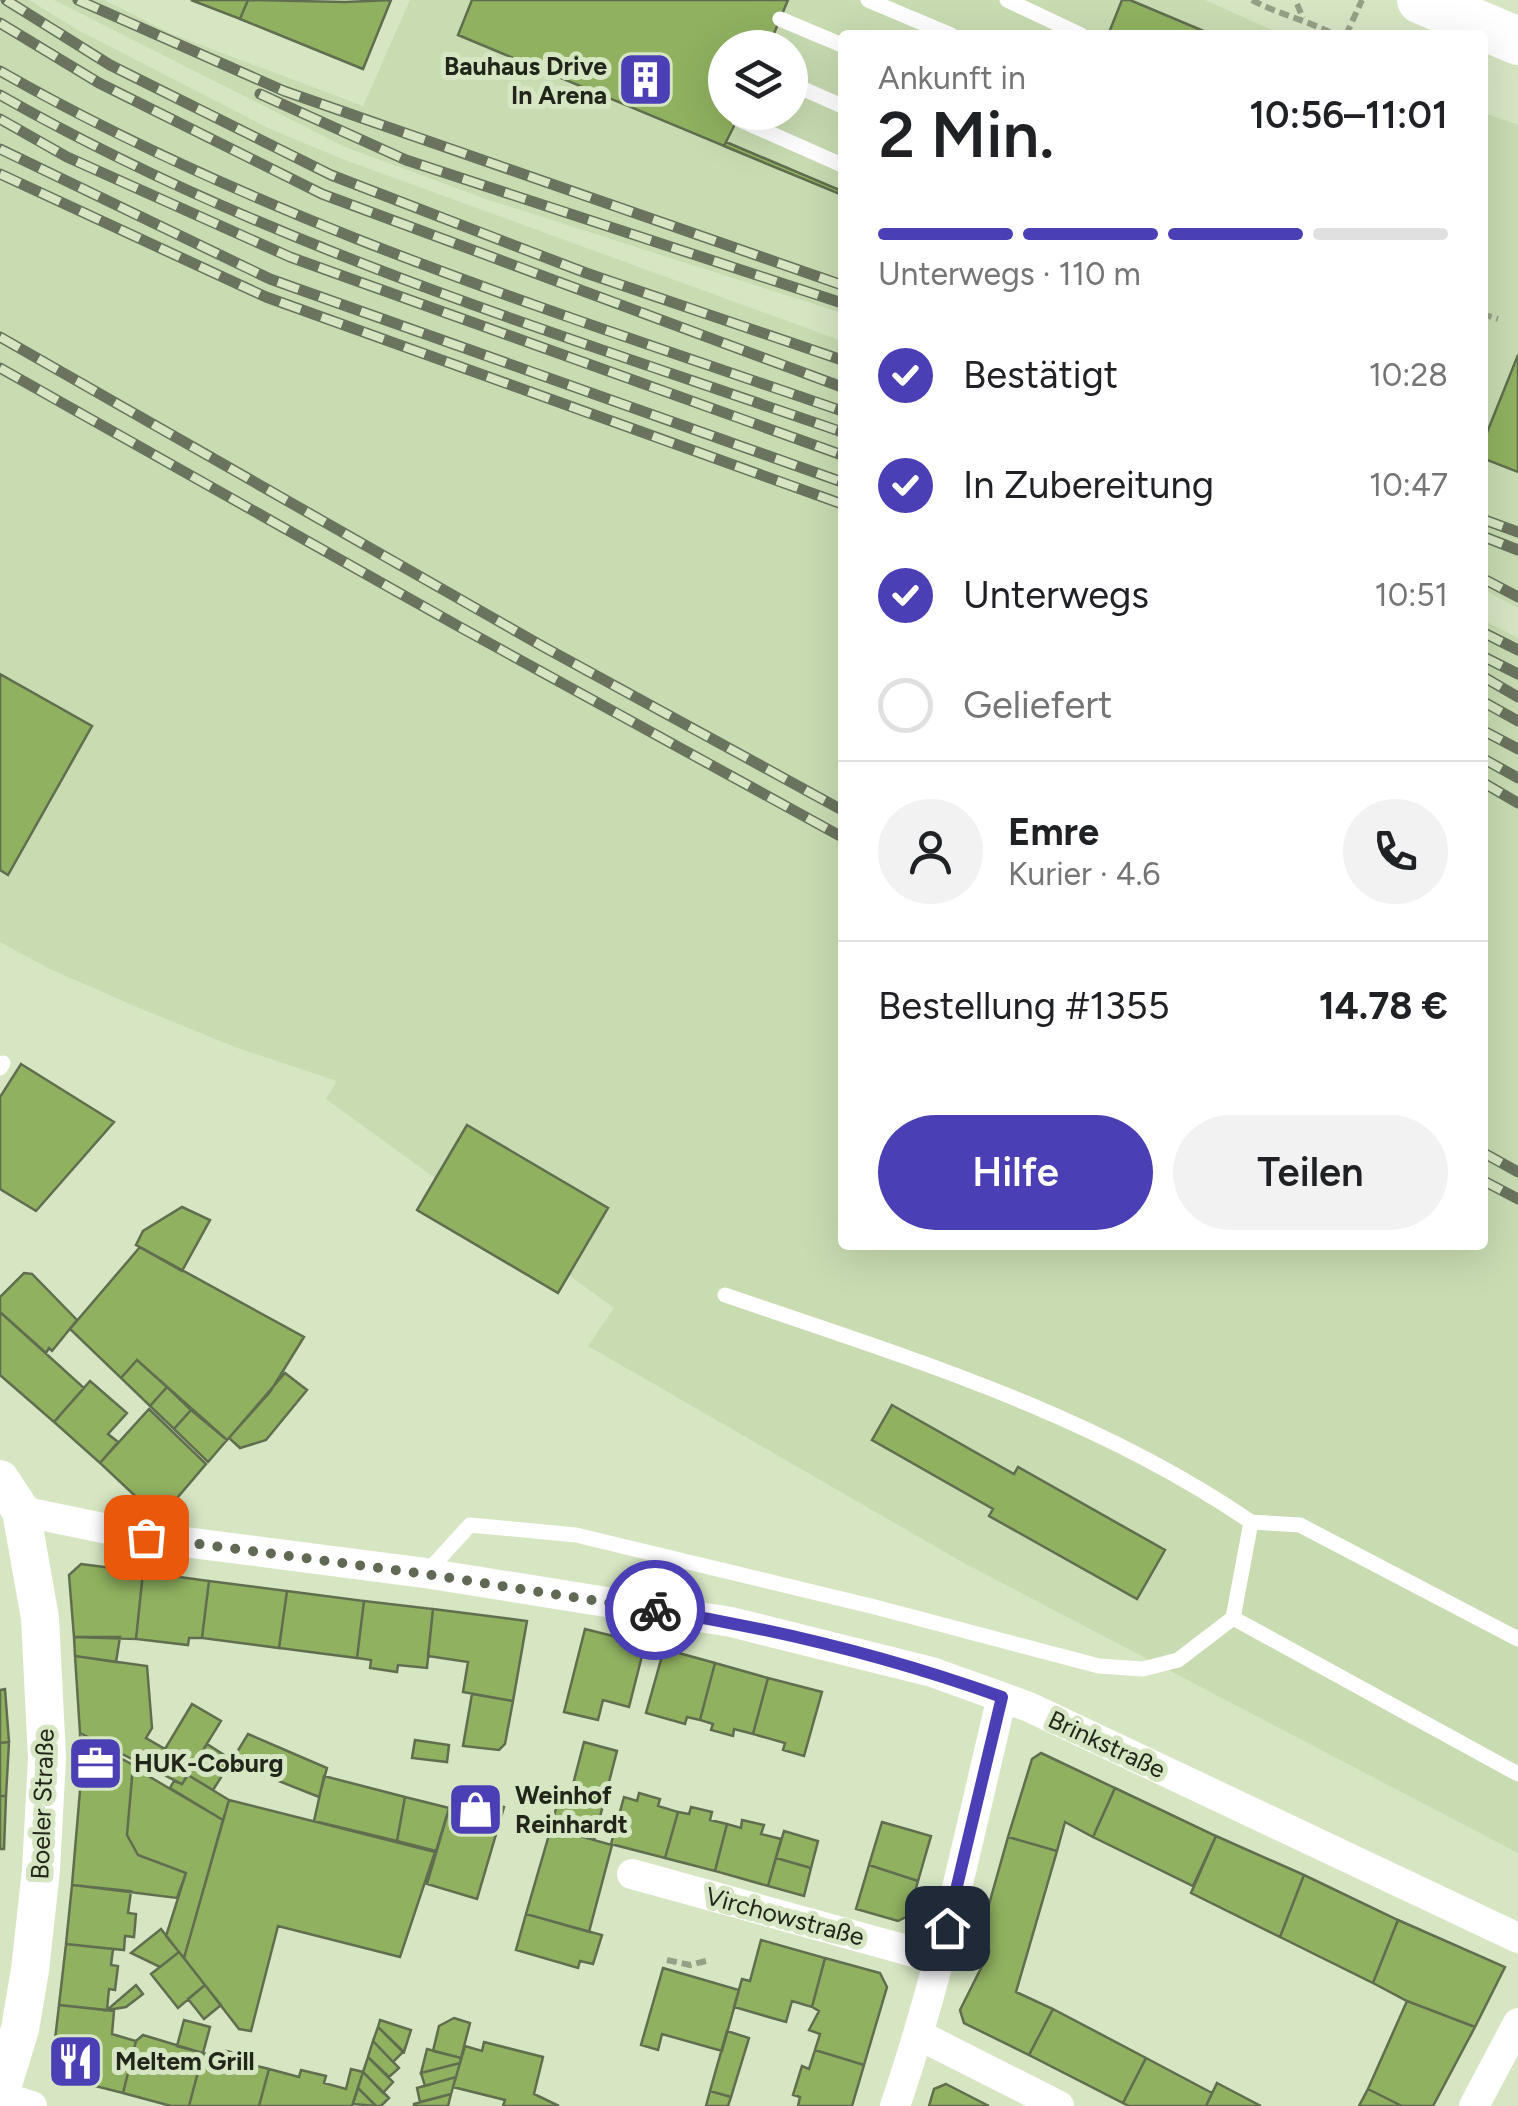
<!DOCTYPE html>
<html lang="de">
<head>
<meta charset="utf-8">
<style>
  :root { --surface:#fff; --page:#f2f2f2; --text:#202124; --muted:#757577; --line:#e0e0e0; --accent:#4b3fb6 }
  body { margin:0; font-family:Figtree,sans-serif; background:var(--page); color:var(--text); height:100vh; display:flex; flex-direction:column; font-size:38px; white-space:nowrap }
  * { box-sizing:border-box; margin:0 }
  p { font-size:32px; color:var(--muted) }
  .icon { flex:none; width:55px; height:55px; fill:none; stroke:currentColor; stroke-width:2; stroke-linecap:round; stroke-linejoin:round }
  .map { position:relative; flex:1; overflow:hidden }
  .panel { position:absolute; left:838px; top:30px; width:650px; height:1220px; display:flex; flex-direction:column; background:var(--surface); border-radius:10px; box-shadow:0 10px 40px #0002 }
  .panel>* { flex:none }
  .tools { position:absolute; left:708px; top:30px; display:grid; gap:20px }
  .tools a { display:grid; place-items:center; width:100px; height:100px; border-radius:50%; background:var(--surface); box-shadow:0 10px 40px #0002; font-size:50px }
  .pin { position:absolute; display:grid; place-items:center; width:85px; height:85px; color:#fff; margin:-42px; border-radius:20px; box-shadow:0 5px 15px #0006 }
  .courier { position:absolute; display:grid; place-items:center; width:100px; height:100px; margin:-50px; border:8px solid #4b3fb6; border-radius:50%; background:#fff; color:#222; box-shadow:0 2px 12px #0007 }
  .head em { font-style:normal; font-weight:600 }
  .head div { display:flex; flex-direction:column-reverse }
  .head { display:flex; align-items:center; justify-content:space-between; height:170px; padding:0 40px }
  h1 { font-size:65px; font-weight:600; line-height:75px }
  .bar { display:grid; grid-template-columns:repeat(4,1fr); gap:15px 10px; align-content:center; height:120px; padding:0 40px }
  .bar i { height:12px; border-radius:8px; background:var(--line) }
  .bar .current { background:var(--accent) }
  .bar p { grid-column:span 4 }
  .line { display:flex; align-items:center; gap:25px; padding:0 40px; border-top:2px solid var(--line) }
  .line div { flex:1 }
  .round { display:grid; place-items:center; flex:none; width:105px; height:105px; border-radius:52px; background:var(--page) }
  ol { padding:0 40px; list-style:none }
  li { display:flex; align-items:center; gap:30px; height:110px }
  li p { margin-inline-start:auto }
  li .icon { padding:10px; border-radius:50%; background:var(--accent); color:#fff; stroke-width:4 }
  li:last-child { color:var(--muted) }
  li i { width:55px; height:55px; border:5px solid var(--line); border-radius:50% }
  .cta { display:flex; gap:20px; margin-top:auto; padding:20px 40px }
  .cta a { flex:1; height:115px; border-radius:60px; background:var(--accent); color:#fff; font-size:40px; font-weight:600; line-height:115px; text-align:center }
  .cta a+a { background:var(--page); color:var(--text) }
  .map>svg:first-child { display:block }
  .built { fill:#c8dbb1; fill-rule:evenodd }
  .building { fill:#90b160; stroke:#606e4f; stroke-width:2.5 }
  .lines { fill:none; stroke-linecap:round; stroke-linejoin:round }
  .path { stroke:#95a186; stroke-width:6; stroke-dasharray:10 5; stroke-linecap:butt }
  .service { stroke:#fff; stroke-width:15 }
  .minor { stroke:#fff; stroke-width:30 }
  .tertiary { stroke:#fff; stroke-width:38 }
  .primary { stroke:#fff; stroke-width:48 }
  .rail-casing { stroke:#69735d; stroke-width:11 }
  .rail { stroke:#d6e6c3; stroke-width:8; stroke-dasharray:22; stroke-linecap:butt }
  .done { stroke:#606954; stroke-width:10; stroke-dasharray:0 18 }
  .route { stroke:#4b3fb6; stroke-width:12 }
  .labels { text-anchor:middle; stroke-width:10; stroke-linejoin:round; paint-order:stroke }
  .poi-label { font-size:25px; font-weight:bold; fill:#202619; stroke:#d6e6c3; text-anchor:start }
  .street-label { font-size:25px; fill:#202619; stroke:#d6e6c3 }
</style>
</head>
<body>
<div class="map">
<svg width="1518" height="2106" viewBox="0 0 1518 2106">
  <rect width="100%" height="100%" fill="#d6e6c3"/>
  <path class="built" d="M 0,0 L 29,0 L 78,30 L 270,129 L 345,160 L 842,341 L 842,1245 L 1482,1245 L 1483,620 L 1518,638 L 1518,1853 L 964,1563 L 588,1346 L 614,1308 L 326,1099 L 337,1081 L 240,1049 L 139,1008 L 50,969 L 0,942 Z
    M 54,0 L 104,0 L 172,34 L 363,106 L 410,0 L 1205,0 L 1283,35 L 842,35 L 842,313 L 486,199 L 345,147 ZM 725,48 L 790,48 L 790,112 L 725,112 Z
    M 1482,112 L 1518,125 L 1518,608 L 1483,589 Z"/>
  <path class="building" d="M 191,0 L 248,0 L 240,19 Z
    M 248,0 L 345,2 L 391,0 L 363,69 L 240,19 Z
    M 472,0 L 788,0 L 768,48 L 725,48 L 725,112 L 741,112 L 724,146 L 458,35 Z
    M 1130,0 L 1213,35 L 1108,35 L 1122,0 Z
    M 726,142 L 842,191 L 842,195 L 724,146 Z
    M 1518,355 L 1518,472 L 1482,458 L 1482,445 Z
    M 0,674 L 92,726 L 8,875 L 0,870 Z
    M 21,1064 L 114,1122 L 36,1211 L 0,1189 L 0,1097 Z
    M 467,1125 L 608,1208 L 558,1293 L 417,1210 Z
    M 182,1207 L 210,1220 L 182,1271 L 136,1245 L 143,1231 Z
    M 140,1247 L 304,1337 L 270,1392 L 227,1440 L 137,1360 L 121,1378 L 70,1329 Z
    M 24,1273 L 32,1274 L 77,1320 L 52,1351 L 49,1348 L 46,1353 L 0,1312 L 0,1297 Z
    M 0,1312 L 84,1388 L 54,1422 L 0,1375 Z
    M 137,1360 L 167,1387 L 150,1406 L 121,1378 Z
    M 285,1373 L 307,1390 L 266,1440 L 240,1448 L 229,1438 Z
    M 90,1381 L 127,1413 L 108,1434 L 118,1442 L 100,1463 L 54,1422 Z
    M 167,1387 L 191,1410 L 174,1429 L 150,1406 Z
    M 892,1405 L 1014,1474 L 1018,1467 L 1165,1550 L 1137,1599 L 989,1516 L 993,1509 L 872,1440 Z
    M 149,1409 L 206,1464 L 166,1511 L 147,1507 L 100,1463 Z
    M 191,1410 L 227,1440 L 208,1462 L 174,1429 Z
    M 81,1564 L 143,1572 L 136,1639 L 74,1637 L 69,1575 Z
    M 143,1572 L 209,1581 L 202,1638 L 189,1638 L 188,1645 L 136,1639 Z
    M 209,1581 L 287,1591 L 279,1648 L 202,1638 Z
    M 287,1591 L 364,1601 L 357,1658 L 279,1648 Z
    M 364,1601 L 433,1609 L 427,1668 L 398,1665 L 397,1672 L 370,1668 L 371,1660 L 357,1658 Z
    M 433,1609 L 527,1621 L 513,1701 L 463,1692 L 468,1662 L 428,1656 Z
    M 585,1629 L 645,1644 L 629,1707 L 603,1700 L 598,1720 L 564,1712 Z
    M 74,1637 L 120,1637 L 116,1662 L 75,1656 Z
    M 664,1649 L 715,1663 L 700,1720 L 687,1717 L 685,1724 L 646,1713 Z
    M 75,1656 L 147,1666 L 152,1728 L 146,1738 L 165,1749 L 192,1704 L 221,1721 L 182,1784 L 80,1733 Z
    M 715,1663 L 768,1678 L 753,1734 L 734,1729 L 733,1736 L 711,1730 L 713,1724 L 700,1720 Z
    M 768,1678 L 822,1692 L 804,1756 L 783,1750 L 785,1743 L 753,1734 Z
    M 5,1689 L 9,1742 L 0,1743 L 0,1690 Z
    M 472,1694 L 513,1701 L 505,1744 L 499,1750 L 463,1746 Z
    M 248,1734 L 327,1768 L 319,1797 L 231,1762 Z
    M 80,1736 L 133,1765 L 127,1835 L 138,1855 L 186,1873 L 177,1898 L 72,1885 L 82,1767 Z
    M 415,1740 L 449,1745 L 447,1762 L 412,1758 Z
    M 9,1742 L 6,1796 L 0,1796 L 0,1743 Z
    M 584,1742 L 617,1751 L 594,1840 L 551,1828 L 560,1793 L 570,1796 Z
    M 207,1744 L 232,1760 L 213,1790 L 188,1775 Z
    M 1041,1753 L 1115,1788 L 1093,1837 L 1065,1822 L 1057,1851 L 1008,1837 L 1032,1759 Z
    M 133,1767 L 223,1820 L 184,1958 L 166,1936 L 186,1873 L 138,1855 L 127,1835 Z
    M 188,1775 L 229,1800 L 223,1820 L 170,1788 L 174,1781 L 182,1784 Z
    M 324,1776 L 405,1797 L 397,1841 L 314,1821 Z
    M 1115,1788 L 1216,1836 L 1193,1886 L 1093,1837 Z
    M 454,1792 L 504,1807 L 477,1899 L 427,1884 Z
    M 639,1793 L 660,1799 L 658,1806 L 678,1812 L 665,1858 L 611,1844 L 624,1797 L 637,1801 Z
    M 0,1796 L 6,1796 L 4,1849 L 0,1849 Z
    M 405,1797 L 449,1808 L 436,1851 L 397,1841 Z
    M 229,1800 L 435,1852 L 400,1957 L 278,1926 L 251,2031 L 239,2029 L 184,1958 Z
    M 691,1807 L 712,1812 L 710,1820 L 727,1824 L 715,1871 L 665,1858 L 678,1812 L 689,1814 Z
    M 742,1820 L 764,1825 L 761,1834 L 781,1839 L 768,1886 L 715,1871 L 727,1824 L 741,1828 Z
    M 882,1822 L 931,1836 L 918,1881 L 869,1865 Z
    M 551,1828 L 612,1845 L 589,1932 L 526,1914 Z
    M 784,1831 L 818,1841 L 811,1868 L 776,1858 Z
    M 1216,1836 L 1304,1875 L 1280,1937 L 1191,1893 Z
    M 1008,1837 L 1057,1851 L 1016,1992 L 1053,2009 L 1029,2055 L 964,2023 L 960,2010 L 989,1952 L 977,1947 Z
    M 776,1858 L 811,1868 L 804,1896 L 768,1886 Z
    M 869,1865 L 918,1881 L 908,1916 L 898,1921 L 856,1909 Z
    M 1304,1875 L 1398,1920 L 1373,1983 L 1280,1937 Z
    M 72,1885 L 131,1891 L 128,1913 L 136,1914 L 134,1937 L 125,1936 L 124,1950 L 66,1944 Z
    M 526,1914 L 602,1935 L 593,1964 L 580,1961 L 578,1968 L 516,1950 Z
    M 1398,1920 L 1505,1967 L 1475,2027 L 1407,2001 L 1373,1983 Z
    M 161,1929 L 179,1952 L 160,1967 L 131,1953 Z
    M 761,1940 L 825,1958 L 812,2007 L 792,2001 L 786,2022 L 734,2007 L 742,1979 L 750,1981 Z
    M 66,1944 L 113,1949 L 111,1965 L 118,1966 L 115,1990 L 109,1989 L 107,2010 L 59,2005 Z
    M 179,1952 L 205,1985 L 178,2008 L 151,1974 Z
    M 825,1958 L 880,1973 L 887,1987 L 864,2065 L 815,2050 L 820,2034 L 809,2030 L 819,2011 L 812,2007 Z
    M 663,1968 L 739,1990 L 722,2051 L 662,2034 L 658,2050 L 641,2045 Z
    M 136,1985 L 143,1994 L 126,2007 L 107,2010 Z
    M 205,1985 L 221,2005 L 204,2019 L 188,1999 Z
    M 1407,2001 L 1475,2027 L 1433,2106 L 1402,2106 L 1368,2089 Z
    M 59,2005 L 114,2011 L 112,2034 L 136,2041 L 123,2093 L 59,2077 L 52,2066 Z
    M 1053,2009 L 1146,2058 L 1123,2103 L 1029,2055 Z
    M 454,2018 L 470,2023 L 461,2058 L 433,2051 L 439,2026 Z
    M 184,2020 L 210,2027 L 203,2053 L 177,2046 Z
    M 380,2020 L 411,2030 L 404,2052 L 378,2027 Z
    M 378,2027 L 403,2052 L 393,2062 L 373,2041 Z
    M 727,2031 L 749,2038 L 731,2097 L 710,2091 Z
    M 143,2035 L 203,2053 L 189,2106 L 171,2106 L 123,2093 L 136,2041 Z
    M 373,2041 L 399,2068 L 389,2077 L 368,2057 Z
    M 484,2042 L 543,2057 L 534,2094 L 559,2106 L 503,2106 L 505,2100 L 453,2087 L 465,2046 L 482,2051 Z
    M 218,2049 L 243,2055 L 241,2062 L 269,2069 L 259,2106 L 189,2106 L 203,2053 L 216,2056 Z
    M 427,2049 L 461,2058 L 460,2063 L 421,2073 Z
    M 815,2050 L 864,2065 L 852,2106 L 798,2106 L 800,2097 L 793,2095 L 802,2066 L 809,2069 Z
    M 368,2057 L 393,2082 L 383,2093 L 363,2072 Z
    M 1146,2058 L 1212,2093 L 1206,2106 L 1129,2106 L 1123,2103 Z
    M 460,2063 L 456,2077 L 425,2086 L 421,2073 Z
    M 269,2069 L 299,2077 L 301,2070 L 326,2076 L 324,2083 L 346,2089 L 351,2069 L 363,2072 L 352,2106 L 259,2106 Z
    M 363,2072 L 389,2098 L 381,2106 L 376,2106 L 358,2088 Z
    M 456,2077 L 451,2094 L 420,2102 L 417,2088 Z
    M 1217,2083 L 1261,2106 L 1206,2106 Z
    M 946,2084 L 989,2106 L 929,2106 L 934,2089 Z
    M 358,2088 L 376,2106 L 353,2104 Z
    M 1368,2089 L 1402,2106 L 1359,2106 Z
    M 710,2091 L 731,2097 L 728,2106 L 706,2106 Z
    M 451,2094 L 448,2106 L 414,2106 L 414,2104 Z"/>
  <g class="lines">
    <path class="path" d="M 1252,0 C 1280,15 1307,20 1335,35
      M 1297,4 L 1303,18
      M 1346,35 L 1362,0
      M 1482,314 L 1498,319
      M 667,1960 L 690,1965 L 710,1960"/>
    <path class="service" d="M 868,0 L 951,35
      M 1007,0 L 1081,35
      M 780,19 L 842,45
      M 790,83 L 842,106
      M 738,119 L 842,165
      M 0,1068 L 3,1063
      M 1251,1522 L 1300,1525 L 1518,1639
      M 427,1572 L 470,1525 L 576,1535 L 875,1607 L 1099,1666 L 1143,1669 L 1178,1660 L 1233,1618 L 1251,1522 C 1092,1413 906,1357 725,1295
      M 1233,1618 L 1518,1774"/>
    <path class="minor" d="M 21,1511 L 146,1537 L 425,1573 L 731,1622 L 932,1672 L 1029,1707 L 1518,1938
      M 632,1874 L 939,1959
      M 919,2035 L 1059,2106
      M 0,2096 L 32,2106
      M 895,2106 C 941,1972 969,1834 1002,1697
      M 1474,2106 L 1518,2023"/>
    <path class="tertiary" d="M 0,1479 L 21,1511 L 40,1618 L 47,1758 L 41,1870 L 30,1970 L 20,2029 L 0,2094"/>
    <path class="primary" d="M 1421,0 L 1518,41"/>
    <defs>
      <path id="rail" d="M 6,0 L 110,65 L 331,175 L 586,273 L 842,360
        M 78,0 L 284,91 L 842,285
        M 0,23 L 99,83 L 322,194 L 842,387
        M 0,71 C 264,222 556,312 842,411
        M 260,94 L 406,160 L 842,303
        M 0,95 C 262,245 558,333 842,432
        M 0,119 L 67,157 L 290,257 L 842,455
        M 0,149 L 270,279 L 842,482
        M 0,174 L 266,297 L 842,504
        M 0,337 L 542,646 L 842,810
        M 0,368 L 458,626 L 842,837
        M 1482,519 L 1518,532
        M 1482,536 L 1518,550
        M 1482,578 L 1518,597
        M 1482,632 L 1518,650
        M 1482,656 L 1518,674
        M 1482,676 L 1518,697
        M 1482,701 L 1518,721
        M 1482,730 L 1518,749
        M 1482,758 L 1518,778
        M 1482,782 L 1518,803
        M 1482,1152 L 1518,1172
        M 1482,1180 L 1518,1199"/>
    </defs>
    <use href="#rail" class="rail-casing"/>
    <use href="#rail" class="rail"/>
  </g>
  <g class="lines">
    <path class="done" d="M 146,1537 L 425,1574 L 655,1610"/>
    <path class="route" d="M 655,1610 C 773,1628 890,1657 1002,1697 L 947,1928"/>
  </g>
  <defs>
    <symbol id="building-square" viewBox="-11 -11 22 22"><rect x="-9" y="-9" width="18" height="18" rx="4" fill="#4b3fb6" stroke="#d6e6c3"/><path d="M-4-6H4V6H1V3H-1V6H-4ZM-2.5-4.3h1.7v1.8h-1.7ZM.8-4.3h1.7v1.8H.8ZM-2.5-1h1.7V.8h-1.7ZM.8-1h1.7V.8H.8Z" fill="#fff"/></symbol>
    <symbol id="office-square" viewBox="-11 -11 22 22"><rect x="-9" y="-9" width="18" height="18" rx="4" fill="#4b3fb6" stroke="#d6e6c3"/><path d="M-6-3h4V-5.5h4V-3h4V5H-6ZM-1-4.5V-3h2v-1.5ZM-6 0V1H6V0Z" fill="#fff"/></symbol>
    <symbol id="shop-square" viewBox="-11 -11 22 22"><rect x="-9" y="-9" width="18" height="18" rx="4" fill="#4b3fb6" stroke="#d6e6c3"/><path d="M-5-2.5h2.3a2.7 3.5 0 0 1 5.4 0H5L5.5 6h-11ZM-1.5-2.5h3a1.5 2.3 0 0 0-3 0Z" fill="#fff"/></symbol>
    <symbol id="restaurant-square" viewBox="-11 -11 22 22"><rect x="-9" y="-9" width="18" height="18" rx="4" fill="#4b3fb6" stroke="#d6e6c3"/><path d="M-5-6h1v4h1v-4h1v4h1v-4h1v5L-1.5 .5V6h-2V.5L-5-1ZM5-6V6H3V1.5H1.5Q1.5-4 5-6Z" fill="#fff"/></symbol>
  </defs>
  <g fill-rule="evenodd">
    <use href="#building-square" x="614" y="48" width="63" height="63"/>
    <use href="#office-square" x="64" y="1732" width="63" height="63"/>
    <use href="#shop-square" x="444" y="1778" width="63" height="63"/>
    <use href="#restaurant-square" x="44" y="2030" width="63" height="63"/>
  </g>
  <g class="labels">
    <g class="poi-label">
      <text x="607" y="75" text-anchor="end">Bauhaus Drive<tspan x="607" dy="29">In Arena</tspan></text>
      <text x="134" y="1772">HUK-Coburg</text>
      <text x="515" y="1804">Weinhof<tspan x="515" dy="29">Reinhardt</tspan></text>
      <text x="115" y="2070">Meltem Grill</text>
    </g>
    <g class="street-label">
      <text transform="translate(1107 1744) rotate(25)" y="9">Brinkstraße</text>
      <text transform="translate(42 1804) rotate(-88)" y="9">Boeler Straße</text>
      <text transform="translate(785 1916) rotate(15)" y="9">Virchowstraße</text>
    </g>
  </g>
</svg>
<div class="tools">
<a><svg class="icon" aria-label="layers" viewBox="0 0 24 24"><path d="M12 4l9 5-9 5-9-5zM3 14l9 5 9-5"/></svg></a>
</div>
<div class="pin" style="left:146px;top:1537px;background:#ea580c"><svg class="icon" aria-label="bag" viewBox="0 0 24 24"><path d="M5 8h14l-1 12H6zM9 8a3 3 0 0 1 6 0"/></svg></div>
<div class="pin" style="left:947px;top:1928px;background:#1f2937"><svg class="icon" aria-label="home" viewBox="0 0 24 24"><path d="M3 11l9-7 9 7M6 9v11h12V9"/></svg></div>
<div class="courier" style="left:655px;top:1610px"><svg class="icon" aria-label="bike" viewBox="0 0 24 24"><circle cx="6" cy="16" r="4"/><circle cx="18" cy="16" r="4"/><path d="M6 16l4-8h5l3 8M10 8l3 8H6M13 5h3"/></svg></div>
<section class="panel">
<div class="head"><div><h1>2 Min.</h1><p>Ankunft in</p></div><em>10:56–11:01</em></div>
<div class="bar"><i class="current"></i><i class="current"></i><i class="current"></i><i></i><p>Unterwegs · 110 m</p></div>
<ol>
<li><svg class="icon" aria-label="check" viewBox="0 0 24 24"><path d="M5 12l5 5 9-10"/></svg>Bestätigt<p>10:28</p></li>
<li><svg class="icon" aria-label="check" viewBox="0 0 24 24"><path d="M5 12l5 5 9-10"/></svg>In Zubereitung<p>10:47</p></li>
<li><svg class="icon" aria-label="check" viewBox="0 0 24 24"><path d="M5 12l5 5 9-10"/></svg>Unterwegs<p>10:51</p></li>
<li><i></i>Geliefert</li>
</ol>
<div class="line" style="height:180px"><a class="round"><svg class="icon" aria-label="person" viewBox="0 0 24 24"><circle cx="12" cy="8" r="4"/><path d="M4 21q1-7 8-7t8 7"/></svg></a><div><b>Emre</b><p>Kurier · 4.6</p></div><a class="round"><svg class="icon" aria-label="phone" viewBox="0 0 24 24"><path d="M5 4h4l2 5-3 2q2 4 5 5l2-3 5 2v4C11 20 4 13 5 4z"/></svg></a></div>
<div class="line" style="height:130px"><div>Bestellung #1355</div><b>14.78 €</b></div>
<div class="cta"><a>Hilfe</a><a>Teilen</a></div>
</section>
</div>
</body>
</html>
